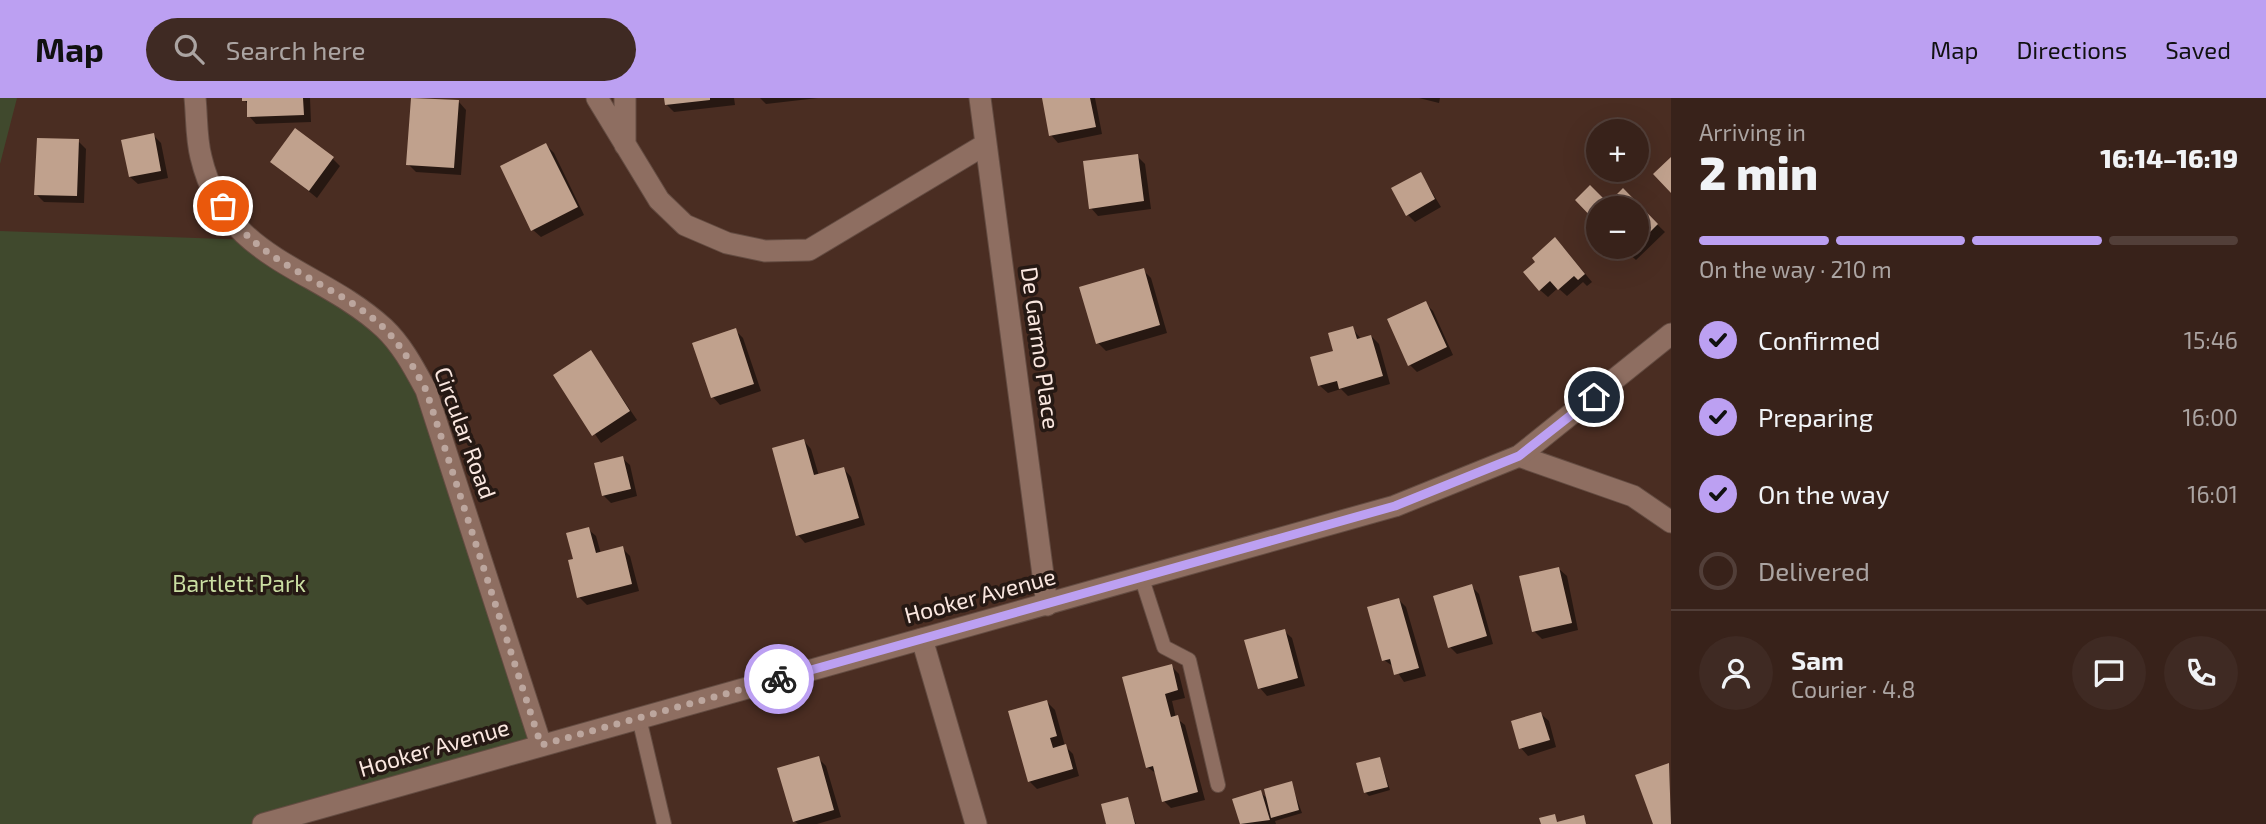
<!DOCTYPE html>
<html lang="en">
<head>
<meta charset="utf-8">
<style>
  :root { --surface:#38221a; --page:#3f2a23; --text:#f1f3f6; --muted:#aba4a2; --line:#523f39; --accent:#bca0f2 }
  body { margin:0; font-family:"Exo 2",sans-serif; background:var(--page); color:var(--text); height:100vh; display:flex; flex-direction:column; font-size:26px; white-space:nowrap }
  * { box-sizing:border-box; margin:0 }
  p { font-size:23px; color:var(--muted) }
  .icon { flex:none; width:38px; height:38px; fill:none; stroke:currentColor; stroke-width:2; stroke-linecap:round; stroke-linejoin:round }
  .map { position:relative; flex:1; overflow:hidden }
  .panel { display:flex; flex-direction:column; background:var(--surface); width:595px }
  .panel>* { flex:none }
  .tools { position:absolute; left:1586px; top:21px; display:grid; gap:14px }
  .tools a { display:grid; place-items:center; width:63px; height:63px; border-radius:50%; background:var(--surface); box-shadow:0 7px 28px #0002,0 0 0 2px var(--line); font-size:35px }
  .pin { position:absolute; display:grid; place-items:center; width:60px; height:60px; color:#fff; margin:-30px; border:4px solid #fff; border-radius:50%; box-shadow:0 2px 7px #0007 }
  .courier { position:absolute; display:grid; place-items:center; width:70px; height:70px; margin:-35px; border:5px solid #bca0f2; border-radius:50%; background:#fff; color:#222; box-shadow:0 2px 9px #0007 }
  .headline em { font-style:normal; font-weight:800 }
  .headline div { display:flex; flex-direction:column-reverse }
  .headline { display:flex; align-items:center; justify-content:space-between; height:119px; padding:0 28px }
  h1 { font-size:46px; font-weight:800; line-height:52px }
  .bar { display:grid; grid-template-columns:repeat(4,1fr); gap:10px 7px; align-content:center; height:84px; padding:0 28px }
  .bar i { height:9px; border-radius:5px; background:var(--line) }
  .bar .active { background:var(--accent) }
  .bar p { grid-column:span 4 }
  .line { display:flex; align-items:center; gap:18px; padding:0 28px; border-top:2px solid var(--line) }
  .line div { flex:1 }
  .round { display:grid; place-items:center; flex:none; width:74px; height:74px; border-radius:37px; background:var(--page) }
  ol { padding:0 28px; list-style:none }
  li { display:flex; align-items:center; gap:21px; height:77px }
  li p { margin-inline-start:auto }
  li .icon { padding:7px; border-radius:50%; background:var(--accent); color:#111; stroke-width:4 }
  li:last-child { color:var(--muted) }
  li i { width:38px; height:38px; border:4px solid var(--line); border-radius:50% }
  header { display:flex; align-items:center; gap:42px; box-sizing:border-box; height:98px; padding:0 35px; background:var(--accent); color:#111 }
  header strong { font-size:33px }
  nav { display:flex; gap:38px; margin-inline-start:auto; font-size:24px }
  .search { width:490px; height:63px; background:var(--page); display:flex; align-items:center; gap:18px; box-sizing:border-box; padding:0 24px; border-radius:38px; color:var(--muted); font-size:26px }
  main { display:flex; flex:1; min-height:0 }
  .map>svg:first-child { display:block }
  .green { fill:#40492d }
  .shadow { fill:#0007 }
  .building { fill:#c0a18d }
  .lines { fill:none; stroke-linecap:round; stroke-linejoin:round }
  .service-casing { stroke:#644c42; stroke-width:16 }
  .minor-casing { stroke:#644c42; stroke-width:23 }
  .tertiary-casing { stroke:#644c42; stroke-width:23 }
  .service { stroke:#8e6e61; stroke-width:14 }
  .minor { stroke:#8e6e61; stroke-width:21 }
  .tertiary { stroke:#8e6e61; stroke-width:21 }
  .done { stroke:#bca69e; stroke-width:7; stroke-dasharray:0 12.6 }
  .route { stroke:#bca0f2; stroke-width:9 }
  .labels { text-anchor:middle; stroke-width:7; stroke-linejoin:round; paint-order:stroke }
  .street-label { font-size:23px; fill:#fae7e0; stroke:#261914 }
  .park-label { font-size:23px; fill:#cadea2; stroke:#261914 }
</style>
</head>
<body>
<header>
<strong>Map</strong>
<div class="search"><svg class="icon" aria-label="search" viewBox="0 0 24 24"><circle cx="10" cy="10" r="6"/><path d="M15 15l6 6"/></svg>Search here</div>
<nav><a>Map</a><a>Directions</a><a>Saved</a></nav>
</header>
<main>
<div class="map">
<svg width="1671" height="726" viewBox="0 0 1671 726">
  <rect width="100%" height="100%" fill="#4a2d22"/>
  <path class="green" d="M 0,0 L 17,0 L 0,66 Z
    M 0,133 L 252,142 L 398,247 L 426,292 L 541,647 L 263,726 L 0,726 Z"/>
  <path class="shadow" d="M 243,0 L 310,0 L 311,24 L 256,26 L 249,18 L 249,8 Z
    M 666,0 L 734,0 L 735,7 L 674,14 L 666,6 Z
    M 760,0 L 818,0 L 766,6 Z
    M 1043,0 L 1095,0 L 1102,36 L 1058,45 L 1051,37 Z
    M 1419,0 L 1440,0 L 1439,5 Z
    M 459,4 L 466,12 L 461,77 L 416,74 L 408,66 Z
    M 153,37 L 161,45 L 168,80 L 138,86 L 130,79 Z
    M 78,43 L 86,51 L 84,105 L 44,104 L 36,96 Z
    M 546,47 L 554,55 L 584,117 L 541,139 L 533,132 Z
    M 1137,58 L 1145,66 L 1151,111 L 1098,118 L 1091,110 Z
    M 333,61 L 340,68 L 317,100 L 273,64 Z
    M 1421,76 L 1441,109 L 1415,124 L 1407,116 Z
    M 1623,93 L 1665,134 L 1636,162 L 1622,149 L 1636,149 L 1636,110 L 1598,110 L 1577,102 L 1608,108 Z
    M 1563,149 L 1592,184 L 1587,188 L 1583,184 L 1567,198 L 1558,190 L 1548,199 L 1540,192 Z
    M 1143,172 L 1151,180 L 1167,235 L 1106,253 L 1098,245 L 1082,190 Z
    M 1425,205 L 1433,213 L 1453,257 L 1417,274 L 1410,267 Z
    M 1352,230 L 1361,241 L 1371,238 L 1379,246 L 1390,286 L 1348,298 L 1341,291 L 1328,295 L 1320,288 L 1312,261 L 1336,254 Z
    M 735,232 L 743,240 L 761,293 L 720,307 L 713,299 Z
    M 591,254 L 637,322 L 601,345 L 555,277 Z
    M 804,343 L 811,351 L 819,378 L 844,371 L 851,379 L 865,427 L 805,445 L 798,437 Z
    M 622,360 L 630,367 L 637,398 L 611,405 L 603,397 Z
    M 588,431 L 596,438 L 601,456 L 622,450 L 630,458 L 639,493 L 587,507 L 579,499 L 575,462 Z
    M 1559,471 L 1567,478 L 1578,532 L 1542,541 L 1534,533 Z
    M 1471,488 L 1479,496 L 1493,546 L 1457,556 L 1450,549 Z
    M 1398,501 L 1406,509 L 1426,578 L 1404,584 L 1394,569 L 1384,562 Z
    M 1284,533 L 1292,540 L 1305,588 L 1267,598 L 1260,590 Z
    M 1171,568 L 1179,576 L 1185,600 L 1172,603 L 1176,620 L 1185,627 L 1205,702 L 1171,710 L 1164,703 L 1157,676 L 1147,669 Z
    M 1047,604 L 1055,612 L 1065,648 L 1073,656 L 1079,678 L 1037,691 L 1029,683 Z
    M 1541,616 L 1549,623 L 1556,649 L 1528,658 L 1521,650 Z
    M 818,660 L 826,668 L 841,719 L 817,726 L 798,726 L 794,723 Z
    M 1380,661 L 1390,692 L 1369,698 L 1365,694 Z
    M 1669,667 L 1671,726 L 1654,726 Z
    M 1291,685 L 1302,715 L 1275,723 L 1276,726 L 1242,726 L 1234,702 L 1260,694 L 1269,702 Z
    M 1127,701 L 1136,726 L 1108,726 Z"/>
  <path class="building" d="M 242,0 L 303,0 L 304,17 L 247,19 L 247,3 L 242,3 Z
    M 411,0 L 459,2 L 454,70 L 406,67 Z
    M 664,0 L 710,0 L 710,2 L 665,7 Z
    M 1042,0 L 1090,0 L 1096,29 L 1049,38 Z
    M 295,30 L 334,59 L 309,93 L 270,64 Z
    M 154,35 L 161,73 L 129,79 L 121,42 Z
    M 37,40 L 79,41 L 77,98 L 34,97 Z
    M 546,45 L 578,109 L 531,133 L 500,68 Z
    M 1138,56 L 1144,103 L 1089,111 L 1083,63 Z
    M 1671,59 L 1671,95 L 1653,76 Z
    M 1421,74 L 1435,101 L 1406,118 L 1391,90 Z
    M 1590,87 L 1608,105 L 1623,90 L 1658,126 L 1636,148 L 1636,110 L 1598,110 L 1598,126 L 1575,102 Z
    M 1555,139 L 1585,176 L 1578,182 L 1574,178 L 1558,192 L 1550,183 L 1539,193 L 1523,174 L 1535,164 L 1532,160 Z
    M 1144,170 L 1160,227 L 1096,246 L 1079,189 Z
    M 1426,203 L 1447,249 L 1408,268 L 1387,221 Z
    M 1353,228 L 1357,241 L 1371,237 L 1383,278 L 1339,291 L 1337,283 L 1318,288 L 1310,259 L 1333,253 L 1328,235 Z
    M 736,230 L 754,286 L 711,300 L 692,245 Z
    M 591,252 L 630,313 L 592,338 L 553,277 Z
    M 804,341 L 814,377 L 844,369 L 859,420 L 796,438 L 772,350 Z
    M 623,358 L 631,391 L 602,398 L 594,365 Z
    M 589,429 L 596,455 L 623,448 L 632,486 L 577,500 L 568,462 L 573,461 L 566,435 Z
    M 1559,469 L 1572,525 L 1532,534 L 1519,478 Z
    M 1472,486 L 1487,538 L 1448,550 L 1433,498 Z
    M 1399,500 L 1419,570 L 1394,577 L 1390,561 L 1382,563 L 1367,509 Z
    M 1285,531 L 1298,580 L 1258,591 L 1244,542 Z
    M 1172,566 L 1178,592 L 1165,596 L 1171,619 L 1178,617 L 1198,694 L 1162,704 L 1153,668 L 1146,670 L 1122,579 Z
    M 1047,602 L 1057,638 L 1050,640 L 1053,650 L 1066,646 L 1073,671 L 1028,684 L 1008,613 Z
    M 1541,614 L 1550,642 L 1519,651 L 1511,623 Z
    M 819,658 L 834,712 L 793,724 L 777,670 Z
    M 1380,659 L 1388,689 L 1364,695 L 1356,665 Z
    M 1669,665 L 1671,726 L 1653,726 L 1635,677 Z
    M 1292,683 L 1299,712 L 1271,720 L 1264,691 Z
    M 1261,692 L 1270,722 L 1240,726 L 1232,701 Z
    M 1128,699 L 1135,726 L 1106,726 L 1101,706 Z
    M 1555,716 L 1557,724 L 1584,717 L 1586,726 L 1541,726 L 1539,720 Z"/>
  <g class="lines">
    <defs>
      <path id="service" d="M 1142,481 L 1164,549 L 1189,562 L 1218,687
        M 639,620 L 664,726"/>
      <path id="minor" d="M 195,0 C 197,19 196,40 201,59 C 225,163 318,169 384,230 C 402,247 414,270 426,292 L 541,647
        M 597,0 L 659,102 L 685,127 L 727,145 L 765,153 L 809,152 L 986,46
        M 625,0 L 625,47
        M 980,0 L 1047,507
        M 1519,358 L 1633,398 L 1671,424
        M 922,541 L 976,726"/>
      <path id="tertiary" d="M 263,726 L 1395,408 L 1519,358 L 1671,236"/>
    </defs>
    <use href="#service" class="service-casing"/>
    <use href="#minor" class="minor-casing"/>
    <use href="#tertiary" class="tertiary-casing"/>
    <use href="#service" class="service"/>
    <use href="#minor" class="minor"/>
    <use href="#tertiary" class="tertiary"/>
  </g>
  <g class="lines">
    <path class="done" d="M 223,108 C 261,169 334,183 384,230 C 402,248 414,270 426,292 L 541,647 L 779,581"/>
    <path class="route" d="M 779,581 L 1395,408 L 1519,358 L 1594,299"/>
  </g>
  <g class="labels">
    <g class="street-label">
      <text transform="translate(1040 250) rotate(82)" y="8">De Garmo Place</text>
      <text transform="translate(465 335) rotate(70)" y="8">Circular Road</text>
      <text transform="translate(980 498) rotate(-15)" y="8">Hooker Avenue</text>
      <text transform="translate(434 650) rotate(-16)" y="8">Hooker Avenue</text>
    </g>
    <g class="park-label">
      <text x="239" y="494">Bartlett Park</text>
    </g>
  </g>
</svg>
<div class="tools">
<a>+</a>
<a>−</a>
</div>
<div class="pin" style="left:223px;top:108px;background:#ea580c"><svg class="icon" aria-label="bag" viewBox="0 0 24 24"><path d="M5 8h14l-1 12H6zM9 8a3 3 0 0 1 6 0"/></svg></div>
<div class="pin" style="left:1594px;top:299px;background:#1f2937"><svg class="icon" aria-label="home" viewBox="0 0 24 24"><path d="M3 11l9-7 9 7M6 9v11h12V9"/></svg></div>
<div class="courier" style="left:779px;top:581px"><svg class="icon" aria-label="bike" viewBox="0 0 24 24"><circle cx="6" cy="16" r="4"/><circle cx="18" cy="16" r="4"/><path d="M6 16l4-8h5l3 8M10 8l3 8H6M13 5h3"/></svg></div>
</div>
<section class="panel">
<div class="headline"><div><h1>2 min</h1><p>Arriving in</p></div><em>16:14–16:19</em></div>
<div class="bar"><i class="active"></i><i class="active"></i><i class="active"></i><i></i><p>On the way · 210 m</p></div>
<ol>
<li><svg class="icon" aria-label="check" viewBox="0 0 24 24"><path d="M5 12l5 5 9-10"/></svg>Confirmed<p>15:46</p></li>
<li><svg class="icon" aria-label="check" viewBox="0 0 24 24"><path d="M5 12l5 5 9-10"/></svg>Preparing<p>16:00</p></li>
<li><svg class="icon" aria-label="check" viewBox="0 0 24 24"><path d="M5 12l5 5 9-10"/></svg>On the way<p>16:01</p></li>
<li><i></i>Delivered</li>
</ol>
<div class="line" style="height:126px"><a class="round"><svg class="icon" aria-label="person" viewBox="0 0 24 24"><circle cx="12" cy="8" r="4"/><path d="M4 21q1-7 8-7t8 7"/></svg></a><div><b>Sam</b><p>Courier · 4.8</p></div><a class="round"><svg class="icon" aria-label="chat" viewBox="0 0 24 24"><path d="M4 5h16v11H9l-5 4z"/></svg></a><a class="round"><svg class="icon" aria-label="phone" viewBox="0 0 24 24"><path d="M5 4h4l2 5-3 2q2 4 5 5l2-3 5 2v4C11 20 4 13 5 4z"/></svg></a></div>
</section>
</main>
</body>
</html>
